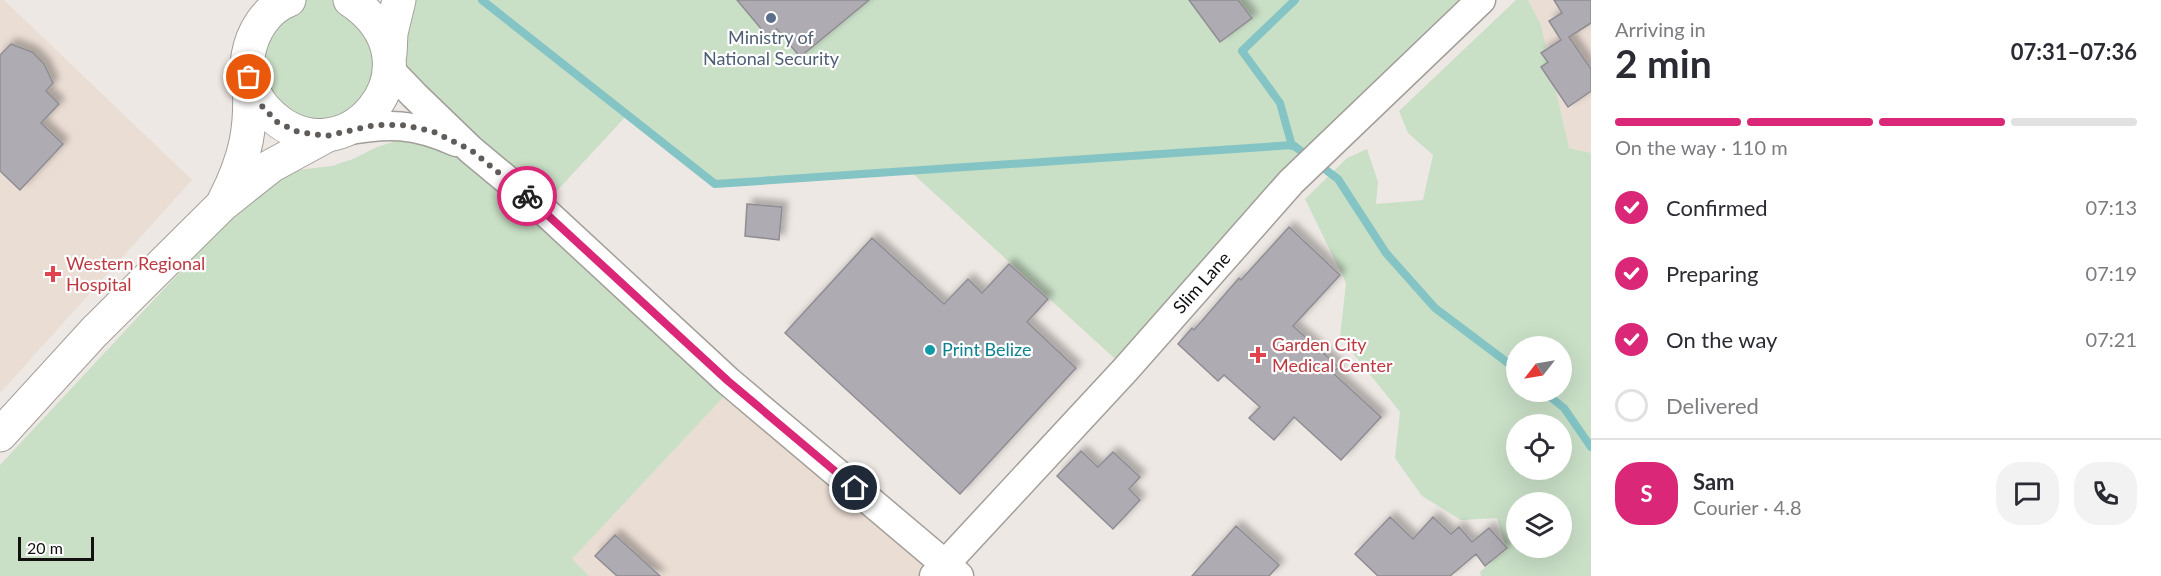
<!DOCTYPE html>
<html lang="en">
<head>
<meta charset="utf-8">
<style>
  :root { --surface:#fff; --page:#f2f2f3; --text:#2b2b33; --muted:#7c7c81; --line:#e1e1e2; --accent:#db2777 }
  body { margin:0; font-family:Lato,sans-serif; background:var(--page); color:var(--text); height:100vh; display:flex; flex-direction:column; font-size:22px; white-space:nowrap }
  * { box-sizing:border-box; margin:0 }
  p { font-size:20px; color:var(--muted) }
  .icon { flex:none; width:33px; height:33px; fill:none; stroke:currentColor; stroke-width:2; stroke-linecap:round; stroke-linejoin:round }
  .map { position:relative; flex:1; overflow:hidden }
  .side { display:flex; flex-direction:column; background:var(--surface); width:570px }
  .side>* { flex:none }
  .needle { width:39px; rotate:239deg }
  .buttons { position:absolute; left:1506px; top:336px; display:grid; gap:12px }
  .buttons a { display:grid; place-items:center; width:66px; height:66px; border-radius:50%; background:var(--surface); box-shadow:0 6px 24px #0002; font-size:30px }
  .scale { position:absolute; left:18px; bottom:15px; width:76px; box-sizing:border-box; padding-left:6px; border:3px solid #13110f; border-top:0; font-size:16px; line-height:21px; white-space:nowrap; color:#13110f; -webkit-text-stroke:4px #fff; paint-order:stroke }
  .pin { position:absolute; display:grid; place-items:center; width:51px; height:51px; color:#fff; margin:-26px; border:3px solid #fff; border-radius:50%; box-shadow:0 2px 6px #0007 }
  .courier { position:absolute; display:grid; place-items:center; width:60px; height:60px; margin:-30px; border:4px solid #db2777; border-radius:50%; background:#fff; color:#222; box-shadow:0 2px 8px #0007 }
  .headline em { font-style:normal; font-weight:700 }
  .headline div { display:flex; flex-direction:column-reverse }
  .headline { display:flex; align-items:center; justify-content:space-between; height:102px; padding:0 24px }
  h1 { font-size:39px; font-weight:700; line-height:45px }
  .bar { display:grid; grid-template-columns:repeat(4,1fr); gap:9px 6px; align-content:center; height:72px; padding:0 24px }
  .bar i { height:8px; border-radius:4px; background:var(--line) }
  .bar .active { background:var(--accent) }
  .bar p { grid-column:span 4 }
  .line { display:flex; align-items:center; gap:15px; padding:0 24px; border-top:2px solid var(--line) }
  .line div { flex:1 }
  .round { display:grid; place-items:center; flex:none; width:63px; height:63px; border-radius:24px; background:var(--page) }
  ol { padding:0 24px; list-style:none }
  li { display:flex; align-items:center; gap:18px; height:66px }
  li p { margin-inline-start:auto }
  li .icon { padding:6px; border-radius:50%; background:var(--accent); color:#fff; stroke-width:4 }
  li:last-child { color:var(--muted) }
  li i { width:33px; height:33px; border:3px solid var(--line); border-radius:50% }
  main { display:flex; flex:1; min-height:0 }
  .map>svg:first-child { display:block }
  .built { fill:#eaddd4 }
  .green { fill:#c9dfc6; fill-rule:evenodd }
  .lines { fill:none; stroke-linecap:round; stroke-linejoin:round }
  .stream { stroke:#84c4c5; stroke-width:8 }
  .building { fill:#aeacb2; stroke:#8f8d93; stroke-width:1.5; filter:url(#shadow) }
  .minor-casing { stroke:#a39e99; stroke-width:31 }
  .tertiary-casing { stroke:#a39e99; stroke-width:35 }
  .secondary-casing { stroke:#a39e99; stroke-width:35 }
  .minor { stroke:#fff; stroke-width:28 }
  .tertiary { stroke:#fff; stroke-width:33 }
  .secondary { stroke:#fff; stroke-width:33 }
  .done { stroke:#605c5a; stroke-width:6; stroke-dasharray:0 10.8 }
  .route { stroke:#db2777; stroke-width:8 }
  .service-dot { fill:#5c6f8a; stroke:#fff; stroke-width:2 }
  .health-dot { fill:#e0444e; stroke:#fff; stroke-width:2 }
  .culture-dot { fill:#0f9aa8; stroke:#fff; stroke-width:2 }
  .labels { text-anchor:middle; stroke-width:4.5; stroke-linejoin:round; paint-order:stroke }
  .service-label { font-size:18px; fill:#4e5e75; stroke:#fff }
  .health-label { font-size:18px; fill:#be3a42; stroke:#fff; text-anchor:start }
  .street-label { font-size:18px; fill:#13110f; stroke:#fff }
  .culture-label { font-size:18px; fill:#0d838f; stroke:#fff; text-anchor:start }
</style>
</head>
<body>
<main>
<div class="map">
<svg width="1591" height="576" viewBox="0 0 1591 576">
  <defs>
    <filter id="shadow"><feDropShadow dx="5.5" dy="-5.5" stdDeviation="3" flood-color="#0004"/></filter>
  </defs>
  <rect width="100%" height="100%" fill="#eee8e4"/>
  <path class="built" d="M 0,0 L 4,0 L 192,180 L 0,393 Z
    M 1528,0 L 1591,0 L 1591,153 L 1569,148 L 1541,25 Z
    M 731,389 L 947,576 L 589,576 L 571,560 Z"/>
  <path class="green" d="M 289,0 L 350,0 L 369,14 L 399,0 L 1481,0 L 1126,369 L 910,171 L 715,184 L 628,114 L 541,208 L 731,389 L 572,559 L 589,576 L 0,576 L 0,465 L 234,214 L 288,171 L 332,166 L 353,159 L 377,147 L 399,140 L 438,139 L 390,70 L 326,136 L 249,77 Z
    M 1516,0 L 1528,0 L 1541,25 L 1569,148 L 1591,153 L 1591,576 L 1481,576 L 1480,572 L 1506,548 L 1497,518 L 1461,520 L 1422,496 L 1395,458 L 1400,412 L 1340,337 L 1346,283 L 1305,199 L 1347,158 L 1367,149 L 1378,182 L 1376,204 L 1423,200 L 1433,155 L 1408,133 L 1399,111 ZM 1516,346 L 1562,346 L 1562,392 L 1516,392 ZM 1516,424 L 1562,424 L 1562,470 L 1516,470 ZM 1516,502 L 1562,502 L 1562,548 L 1516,548 Z"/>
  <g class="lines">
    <path class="stream" d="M 482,0 L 715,184 L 1293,145 L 1338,179 L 1386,253 L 1435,308 L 1516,369
      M 1292,146 L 1280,103 L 1242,51 L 1295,0
      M 1544,392 L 1564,408 L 1591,447"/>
  </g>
  <path class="building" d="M 737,0 L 869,0 L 800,57 L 777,29 L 768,37 Z
    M 1189,0 L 1238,0 L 1252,18 L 1220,42 Z
    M 1554,0 L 1591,0 L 1591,23 L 1569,37 L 1591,69 L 1591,91 L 1568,107 L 1541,67 L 1548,62 L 1541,53 L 1561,40 L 1549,21 L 1562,13 Z
    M 11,44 L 32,52 L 44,64 L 53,83 L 46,91 L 59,104 L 41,123 L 63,144 L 20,190 L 0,171 L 0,55 Z
    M 747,204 L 782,207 L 779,240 L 745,236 Z
    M 1289,227 L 1340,275 L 1293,326 L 1339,367 L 1333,373 L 1381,417 L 1341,460 L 1294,417 L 1274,440 L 1249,418 L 1260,407 L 1224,375 L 1218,381 L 1178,344 L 1192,328 L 1194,330 L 1239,278 L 1241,280 Z
    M 872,238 L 944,304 L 968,279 L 982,293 L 1009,264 L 1048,299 L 1027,322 L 1076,368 L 960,494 L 785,333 Z
    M 1081,451 L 1098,467 L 1113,452 L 1140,477 L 1129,489 L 1140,500 L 1113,529 L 1057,476 Z
    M 1390,517 L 1413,539 L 1433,517 L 1451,534 L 1459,527 L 1472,542 L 1489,528 L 1507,548 L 1485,566 L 1476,554 L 1450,576 L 1378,576 L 1355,554 Z
    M 1236,526 L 1279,565 L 1269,576 L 1192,576 Z
    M 615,535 L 660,576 L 617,576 L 595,556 Z"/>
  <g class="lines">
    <defs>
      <path id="minor" d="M 390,70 L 414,95 L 471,150 L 541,208 L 728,381 L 959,576
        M 344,131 C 388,123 414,123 456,142
        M 934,576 L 1126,369 L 1291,182 L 1481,0"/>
      <path id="tertiary" d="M 224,201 C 247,156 252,127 249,77
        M 0,435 L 94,332 L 222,205 L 271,166 L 326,136"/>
      <path id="secondary" d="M 289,0 C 266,9 252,32 248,56 C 245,74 254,98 267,111 C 341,188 448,65 350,0
        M 390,54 L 391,33 L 399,0"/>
    </defs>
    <use href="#minor" class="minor-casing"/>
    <use href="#tertiary" class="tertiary-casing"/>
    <use href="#secondary" class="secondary-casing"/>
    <use href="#minor" class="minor"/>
    <use href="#tertiary" class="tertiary"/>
    <use href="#secondary" class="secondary"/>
  </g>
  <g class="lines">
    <path class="done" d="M 249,77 L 261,105 L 277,122 L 298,132 L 326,136 L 375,125 L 402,125 L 432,131 L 471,150 L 527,196"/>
    <path class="route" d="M 527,196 L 728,381 L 855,488"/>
  </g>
  <circle class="service-dot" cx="771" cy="18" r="6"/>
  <g class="health-dot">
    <path d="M50 265h6v6h6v6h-6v6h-6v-6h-6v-6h6z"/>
    <path d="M1255 346h6v6h6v6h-6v6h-6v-6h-6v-6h6z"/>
  </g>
  <circle class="culture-dot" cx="930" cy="350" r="6"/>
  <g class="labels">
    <g class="service-label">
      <text x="771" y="44">Ministry of<tspan x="771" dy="21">National Security</tspan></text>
    </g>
    <g class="health-label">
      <text x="66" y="270">Western Regional<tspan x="66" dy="21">Hospital</tspan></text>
      <text x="1272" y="351">Garden City<tspan x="1272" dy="21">Medical Center</tspan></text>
    </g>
    <g class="street-label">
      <text transform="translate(1202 283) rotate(-48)" y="6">Slim Lane</text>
    </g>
    <g class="culture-label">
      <text x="942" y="356">Print Belize</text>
    </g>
  </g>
</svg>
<div class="buttons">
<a><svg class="needle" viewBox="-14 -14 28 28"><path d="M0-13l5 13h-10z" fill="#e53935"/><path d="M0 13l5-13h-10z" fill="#7c7c81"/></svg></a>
<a><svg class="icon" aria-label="locate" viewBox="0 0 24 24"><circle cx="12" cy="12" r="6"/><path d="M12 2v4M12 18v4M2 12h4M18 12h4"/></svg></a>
<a><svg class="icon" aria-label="layers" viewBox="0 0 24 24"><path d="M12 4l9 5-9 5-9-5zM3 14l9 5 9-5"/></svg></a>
</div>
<div class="scale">20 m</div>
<div class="pin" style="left:249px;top:77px;background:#ea580c"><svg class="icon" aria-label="bag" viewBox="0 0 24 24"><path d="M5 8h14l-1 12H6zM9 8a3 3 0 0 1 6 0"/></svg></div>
<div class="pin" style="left:855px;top:488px;background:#1f2937"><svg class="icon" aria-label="home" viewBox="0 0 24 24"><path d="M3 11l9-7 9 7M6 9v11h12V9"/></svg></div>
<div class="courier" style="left:527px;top:196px"><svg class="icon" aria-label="bike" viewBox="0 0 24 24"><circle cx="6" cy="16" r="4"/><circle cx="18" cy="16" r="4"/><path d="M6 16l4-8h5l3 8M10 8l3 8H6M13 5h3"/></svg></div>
</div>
<section class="side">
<div class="headline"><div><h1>2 min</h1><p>Arriving in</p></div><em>07:31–07:36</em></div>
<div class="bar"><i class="active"></i><i class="active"></i><i class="active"></i><i></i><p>On the way · 110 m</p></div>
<ol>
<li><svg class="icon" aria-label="check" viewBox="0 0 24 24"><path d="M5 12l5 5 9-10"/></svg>Confirmed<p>07:13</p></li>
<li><svg class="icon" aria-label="check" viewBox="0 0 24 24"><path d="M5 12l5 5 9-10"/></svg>Preparing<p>07:19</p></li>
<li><svg class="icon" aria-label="check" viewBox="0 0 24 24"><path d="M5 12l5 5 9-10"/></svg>On the way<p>07:21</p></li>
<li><i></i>Delivered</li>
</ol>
<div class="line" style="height:108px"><b class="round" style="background:var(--accent);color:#fff">S</b><div><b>Sam</b><p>Courier · 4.8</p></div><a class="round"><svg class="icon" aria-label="chat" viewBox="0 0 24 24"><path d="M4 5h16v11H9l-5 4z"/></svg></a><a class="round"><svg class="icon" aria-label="phone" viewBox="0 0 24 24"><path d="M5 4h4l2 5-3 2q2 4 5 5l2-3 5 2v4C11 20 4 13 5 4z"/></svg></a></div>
</section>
</main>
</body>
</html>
